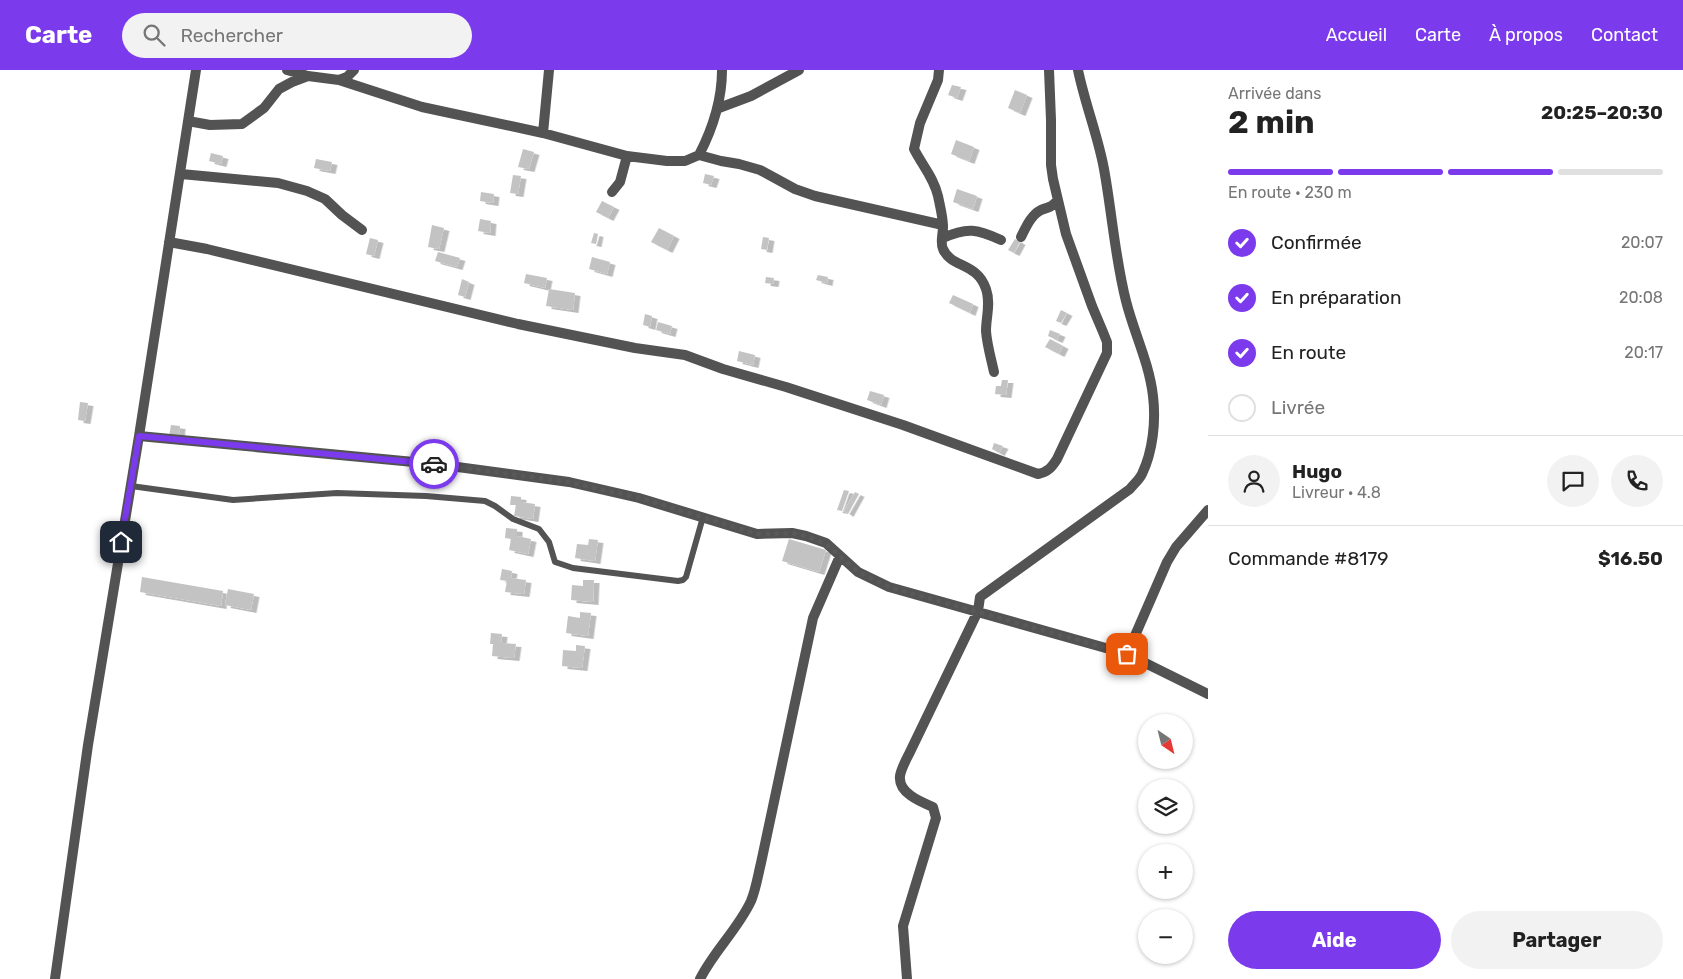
<!DOCTYPE html>
<html lang="fr">
<head>
<meta charset="utf-8">
<style>
  :root { --surface:#fff; --page:#f2f2f2; --text:#222; --muted:#767676; --line:#e0e0e0; --accent:#7c3aed }
  body { margin:0; font-family:Rubik,sans-serif; background:var(--page); color:var(--text); height:100vh; display:flex; flex-direction:column; font-size:19px; white-space:nowrap }
  * { box-sizing:border-box; margin:0 }
  p { font-size:16px; color:var(--muted) }
  .icon { flex:none; width:28px; height:28px; fill:none; stroke:currentColor; stroke-width:2; stroke-linecap:round; stroke-linejoin:round }
  .map { position:relative; flex:1; overflow:hidden }
  .details { display:flex; flex-direction:column; background:var(--surface); width:475px }
  .details>* { flex:none }
  .needle { width:32px; rotate:145deg }
  .fabs { position:absolute; left:1138px; top:644px; display:grid; gap:10px }
  .fabs a { display:grid; place-items:center; width:55px; height:55px; border-radius:50%; background:var(--surface); box-shadow:0 1px 4px #0004; font-size:25px }
  .pin { position:absolute; display:grid; place-items:center; width:42px; height:42px; color:#fff; margin:-21px; border-radius:10px; box-shadow:0 2px 8px #0006 }
  .courier { position:absolute; display:grid; place-items:center; width:50px; height:50px; margin:-25px; border:4px solid #7c3aed; border-radius:50%; background:#fff; color:#222; box-shadow:0 1px 6px #0007 }
  .headline em { font-style:normal; font-weight:700 }
  .headline div { display:flex; flex-direction:column-reverse }
  .headline { display:flex; align-items:center; justify-content:space-between; height:85px; padding:0 20px }
  h1 { font-size:32px; font-weight:700; line-height:38px }
  .bar { display:grid; grid-template-columns:repeat(4,1fr); gap:8px 5px; align-content:center; height:60px; padding:0 20px }
  .bar i { height:6px; border-radius:4px; background:var(--line) }
  .bar .on { background:var(--accent) }
  .bar p { grid-column:span 4 }
  .line { display:flex; align-items:center; gap:12px; padding:0 20px; border-top:1px solid var(--line) }
  .line div { flex:1 }
  .round { display:grid; place-items:center; flex:none; width:52px; height:52px; border-radius:26px; background:var(--page) }
  ol { padding:0 20px; list-style:none }
  li { display:flex; align-items:center; gap:15px; height:55px }
  li p { margin-inline-start:auto }
  li .icon { padding:5px; border-radius:50%; background:var(--accent); color:#fff; stroke-width:4 }
  li:last-child { color:var(--muted) }
  li i { width:28px; height:28px; border:2px solid var(--line); border-radius:50% }
  .primary-button { display:flex; gap:10px; margin-top:auto; padding:10px 20px }
  .primary-button a { flex:1; height:58px; border-radius:30px; background:var(--accent); color:#fff; font-size:20px; font-weight:700; line-height:58px; text-align:center }
  .primary-button a+a { background:var(--page); color:var(--text) }
  header { display:flex; align-items:center; gap:30px; box-sizing:border-box; height:70px; padding:0 25px; background:var(--accent); color:#fff }
  header strong { font-size:24px }
  nav { display:flex; gap:28px; margin-inline-start:auto; font-size:18px }
  .search { width:350px; height:45px; background:var(--page); display:flex; align-items:center; gap:12px; box-sizing:border-box; padding:0 18px; border-radius:28px; color:var(--muted); font-size:19px }
  main { display:flex; flex:1; min-height:0 }
  .map>svg:first-child { display:block }
  .building { fill:#c3c3c3; filter:url(#shadow) }
  .lines { fill:none; stroke-linecap:round; stroke-linejoin:round }
  .lane { stroke:#535353; stroke-width:6 }
  .street { stroke:#535353; stroke-width:10 }
  .done { stroke:#595959; stroke-width:5; stroke-dasharray:0 9 }
  .route { stroke:#7c3aed; stroke-width:6 }
</style>
</head>
<body>
<header>
<strong>Carte</strong>
<div class="search"><svg class="icon" aria-label="search" viewBox="0 0 24 24"><circle cx="10" cy="10" r="6"/><path d="M15 15l6 6"/></svg>Rechercher</div>
<nav><a>Accueil</a><a>Carte</a><a>À propos</a><a>Contact</a></nav>
</header>
<main>
<div class="map">
<svg width="1208" height="909" viewBox="0 0 1208 909">
  <defs>
    <filter id="shadow"><feDropShadow dx="5.5" dy="3" stdDeviation="0" flood-color="#0004"/></filter>
  </defs>
  <rect width="100%" height="100%" fill="#fff"/>
  <path class="building" d="M 952,15 L 961,17 L 957,28 L 948,25 Z
    M 1015,20 L 1027,25 L 1020,43 L 1008,38 Z
    M 956,70 L 974,77 L 969,91 L 951,84 Z
    M 523,79 L 534,82 L 529,99 L 518,97 Z
    M 211,83 L 223,86 L 221,94 L 209,91 Z
    M 316,89 L 332,92 L 330,101 L 314,98 Z
    M 705,104 L 714,106 L 711,115 L 703,113 Z
    M 513,105 L 521,106 L 518,124 L 510,123 Z
    M 957,119 L 977,126 L 973,139 L 953,132 Z
    M 481,122 L 494,124 L 493,133 L 480,131 Z
    M 602,131 L 614,137 L 608,148 L 596,142 Z
    M 480,149 L 491,151 L 490,163 L 478,161 Z
    M 432,155 L 444,158 L 439,179 L 428,177 Z
    M 659,158 L 674,166 L 667,180 L 651,172 Z
    M 594,163 L 598,164 L 596,174 L 591,173 Z
    M 763,167 L 769,168 L 767,180 L 761,179 Z
    M 370,168 L 378,170 L 374,186 L 366,184 Z
    M 1015,169 L 1020,172 L 1014,183 L 1008,180 Z
    M 438,182 L 460,188 L 457,197 L 435,191 Z
    M 592,187 L 610,192 L 607,204 L 589,199 Z
    M 526,204 L 547,208 L 545,218 L 524,213 Z
    M 818,205 L 828,207 L 827,213 L 816,210 Z
    M 766,207 L 774,208 L 773,214 L 765,213 Z
    M 462,209 L 469,212 L 465,227 L 458,225 Z
    M 549,219 L 575,223 L 573,240 L 546,236 Z
    M 953,225 L 973,234 L 970,243 L 949,233 Z
    M 1061,240 L 1067,243 L 1061,253 L 1056,251 Z
    M 645,244 L 652,246 L 650,257 L 643,255 Z
    M 658,252 L 672,256 L 670,264 L 656,260 Z
    M 1050,260 L 1060,264 L 1057,270 L 1048,266 Z
    M 1050,269 L 1063,276 L 1059,284 L 1045,277 Z
    M 739,281 L 755,285 L 753,295 L 737,291 Z
    M 1002,310 L 1008,310 L 1006,325 L 995,324 L 996,316 L 1001,316 Z
    M 870,321 L 884,325 L 881,335 L 867,330 Z
    M 80,332 L 88,333 L 85,351 L 78,350 Z
    M 171,355 L 180,356 L 179,369 L 169,367 Z
    M 994,373 L 1003,376 L 999,383 L 992,379 Z
    M 844,420 L 849,421 L 842,441 L 837,440 Z
    M 855,422 L 859,424 L 848,444 L 844,441 Z
    M 511,426 L 521,427 L 521,432 L 535,434 L 533,449 L 514,446 L 516,435 L 510,435 Z
    M 506,458 L 517,459 L 517,466 L 531,469 L 528,484 L 509,480 L 511,469 L 505,468 Z
    M 589,469 L 598,470 L 595,491 L 575,488 L 577,474 L 588,475 Z
    M 789,469 L 826,480 L 819,502 L 782,491 Z
    M 502,499 L 512,501 L 511,508 L 526,510 L 524,524 L 505,522 L 507,511 L 500,510 Z
    M 142,507 L 223,521 L 221,536 L 140,522 Z
    M 583,510 L 594,510 L 593,532 L 571,530 L 572,515 L 583,516 Z
    M 228,519 L 254,524 L 251,540 L 225,535 Z
    M 580,542 L 591,543 L 588,566 L 566,563 L 568,546 L 580,548 Z
    M 491,563 L 502,564 L 501,573 L 516,574 L 514,588 L 492,586 L 493,574 L 490,574 Z
    M 576,575 L 585,576 L 582,598 L 562,596 L 563,580 L 576,581 Z"/>
  <g class="lines">
    <path class="lane" d="M 131,416 L 233,430 L 337,423 L 426,426 L 485,431 L 495,436 L 513,449 L 539,459 L 549,472 L 555,492 L 573,498 L 678,511 L 683,510 L 686,507 L 703,447"/>
    <path class="street" d="M 287,0 L 308,6 L 339,10 L 422,37 L 543,63 L 627,86 L 667,91 L 685,91 L 699,85 L 721,91 L 739,94 L 760,100 L 795,119 L 815,126 L 943,155
      M 939,0 L 938,10 L 920,53 L 914,79 C 922,95 934,108 938,126 C 940,136 943,147 943,157 C 943,163 940,173 943,179 C 951,198 977,192 986,219 C 991,233 986,247 986,261 C 987,275 991,288 994,302
      M 339,10 L 347,7 L 354,0
      M 719,38 L 751,26 L 799,0
      M 188,51 L 210,55 L 242,54 L 264,38 L 279,19 L 292,12 L 308,6
      M 543,63 L 549,0
      M 699,85 C 713,58 722,31 722,0
      M 181,104 L 278,113 L 307,121 L 325,129 L 342,145 L 362,160
      M 612,122 L 620,112 L 627,86
      M 1021,167 C 1026,157 1031,145 1041,140 C 1051,136 1049,139 1058,130
      M 943,168 C 967,157 977,159 1001,170
      M 169,172 L 207,179 L 518,254 L 635,278 L 685,285 L 723,299 L 786,317 L 903,355 L 1038,404 C 1048,402 1052,397 1057,389 L 1107,283 L 1107,272 L 1103,262 L 1092,236 L 1066,164 L 1053,109 L 1051,95 L 1051,50 L 1049,0
      M 139,366 L 435,394 L 569,412 L 639,428 L 757,464 L 792,463 L 806,466 L 826,473 L 858,502 L 889,517 L 1127,584 L 1208,624
      M 1127,584 L 1167,492 L 1176,477 L 1208,440
      M 55,909 L 88,675 L 139,366 L 196,0
      M 700,909 C 714,881 738,859 751,831 C 756,819 758,805 761,793 L 813,548 L 840,486
      M 907,909 L 903,856 L 936,748 L 933,737 C 921,732 898,723 900,706 C 901,699 906,690 909,684 L 978,541 L 980,527 L 1130,419 C 1134,414 1139,410 1142,404 C 1153,381 1156,351 1153,326 C 1149,292 1134,263 1126,231 C 1115,188 1112,143 1104,99 C 1098,66 1085,34 1078,0"/>
  </g>
  <g class="lines">
    <path class="done" d="M 434,394 L 569,412 L 640,428 L 757,464 L 792,463 L 806,466 L 826,474 L 858,502 L 889,517 L 1127,584"/>
    <path class="route" d="M 121,472 L 139,366 L 434,394"/>
  </g>
</svg>
<div class="fabs">
<a><svg class="needle" viewBox="-14 -14 28 28"><path d="M0-13l5 13h-10z" fill="#e53935"/><path d="M0 13l5-13h-10z" fill="#767676"/></svg></a>
<a><svg class="icon" aria-label="layers" viewBox="0 0 24 24"><path d="M12 4l9 5-9 5-9-5zM3 14l9 5 9-5"/></svg></a>
<a>+</a>
<a>−</a>
</div>
<div class="pin" style="left:1127px;top:584px;background:#ea580c"><svg class="icon" aria-label="bag" viewBox="0 0 24 24"><path d="M5 8h14l-1 12H6zM9 8a3 3 0 0 1 6 0"/></svg></div>
<div class="pin" style="left:121px;top:472px;background:#1f2937"><svg class="icon" aria-label="home" viewBox="0 0 24 24"><path d="M3 11l9-7 9 7M6 9v11h12V9"/></svg></div>
<div class="courier" style="left:434px;top:394px"><svg class="icon" aria-label="car" viewBox="0 0 24 24"><path d="M5 17H2v-5l4-1 3-4h7l3 4 3 1v5h-3M9 17h6M6 11h13"/><circle cx="7" cy="17" r="2"/><circle cx="17" cy="17" r="2"/></svg></div>
</div>
<section class="details">
<div class="headline"><div><h1>2 min</h1><p>Arrivée dans</p></div><em>20:25–20:30</em></div>
<div class="bar"><i class="on"></i><i class="on"></i><i class="on"></i><i></i><p>En route · 230 m</p></div>
<ol>
<li><svg class="icon" aria-label="check" viewBox="0 0 24 24"><path d="M5 12l5 5 9-10"/></svg>Confirmée<p>20:07</p></li>
<li><svg class="icon" aria-label="check" viewBox="0 0 24 24"><path d="M5 12l5 5 9-10"/></svg>En préparation<p>20:08</p></li>
<li><svg class="icon" aria-label="check" viewBox="0 0 24 24"><path d="M5 12l5 5 9-10"/></svg>En route<p>20:17</p></li>
<li><i></i>Livrée</li>
</ol>
<div class="line" style="height:90px"><a class="round"><svg class="icon" aria-label="person" viewBox="0 0 24 24"><circle cx="12" cy="8" r="4"/><path d="M4 21q1-7 8-7t8 7"/></svg></a><div><b>Hugo</b><p>Livreur · 4.8</p></div><a class="round"><svg class="icon" aria-label="chat" viewBox="0 0 24 24"><path d="M4 5h16v11H9l-5 4z"/></svg></a><a class="round"><svg class="icon" aria-label="phone" viewBox="0 0 24 24"><path d="M5 4h4l2 5-3 2q2 4 5 5l2-3 5 2v4C11 20 4 13 5 4z"/></svg></a></div>
<div class="line" style="height:65px"><div>Commande #8179</div><b>$16.50</b></div>
<div class="primary-button"><a>Aide</a><a>Partager</a></div>
</section>
</main>
</body>
</html>
